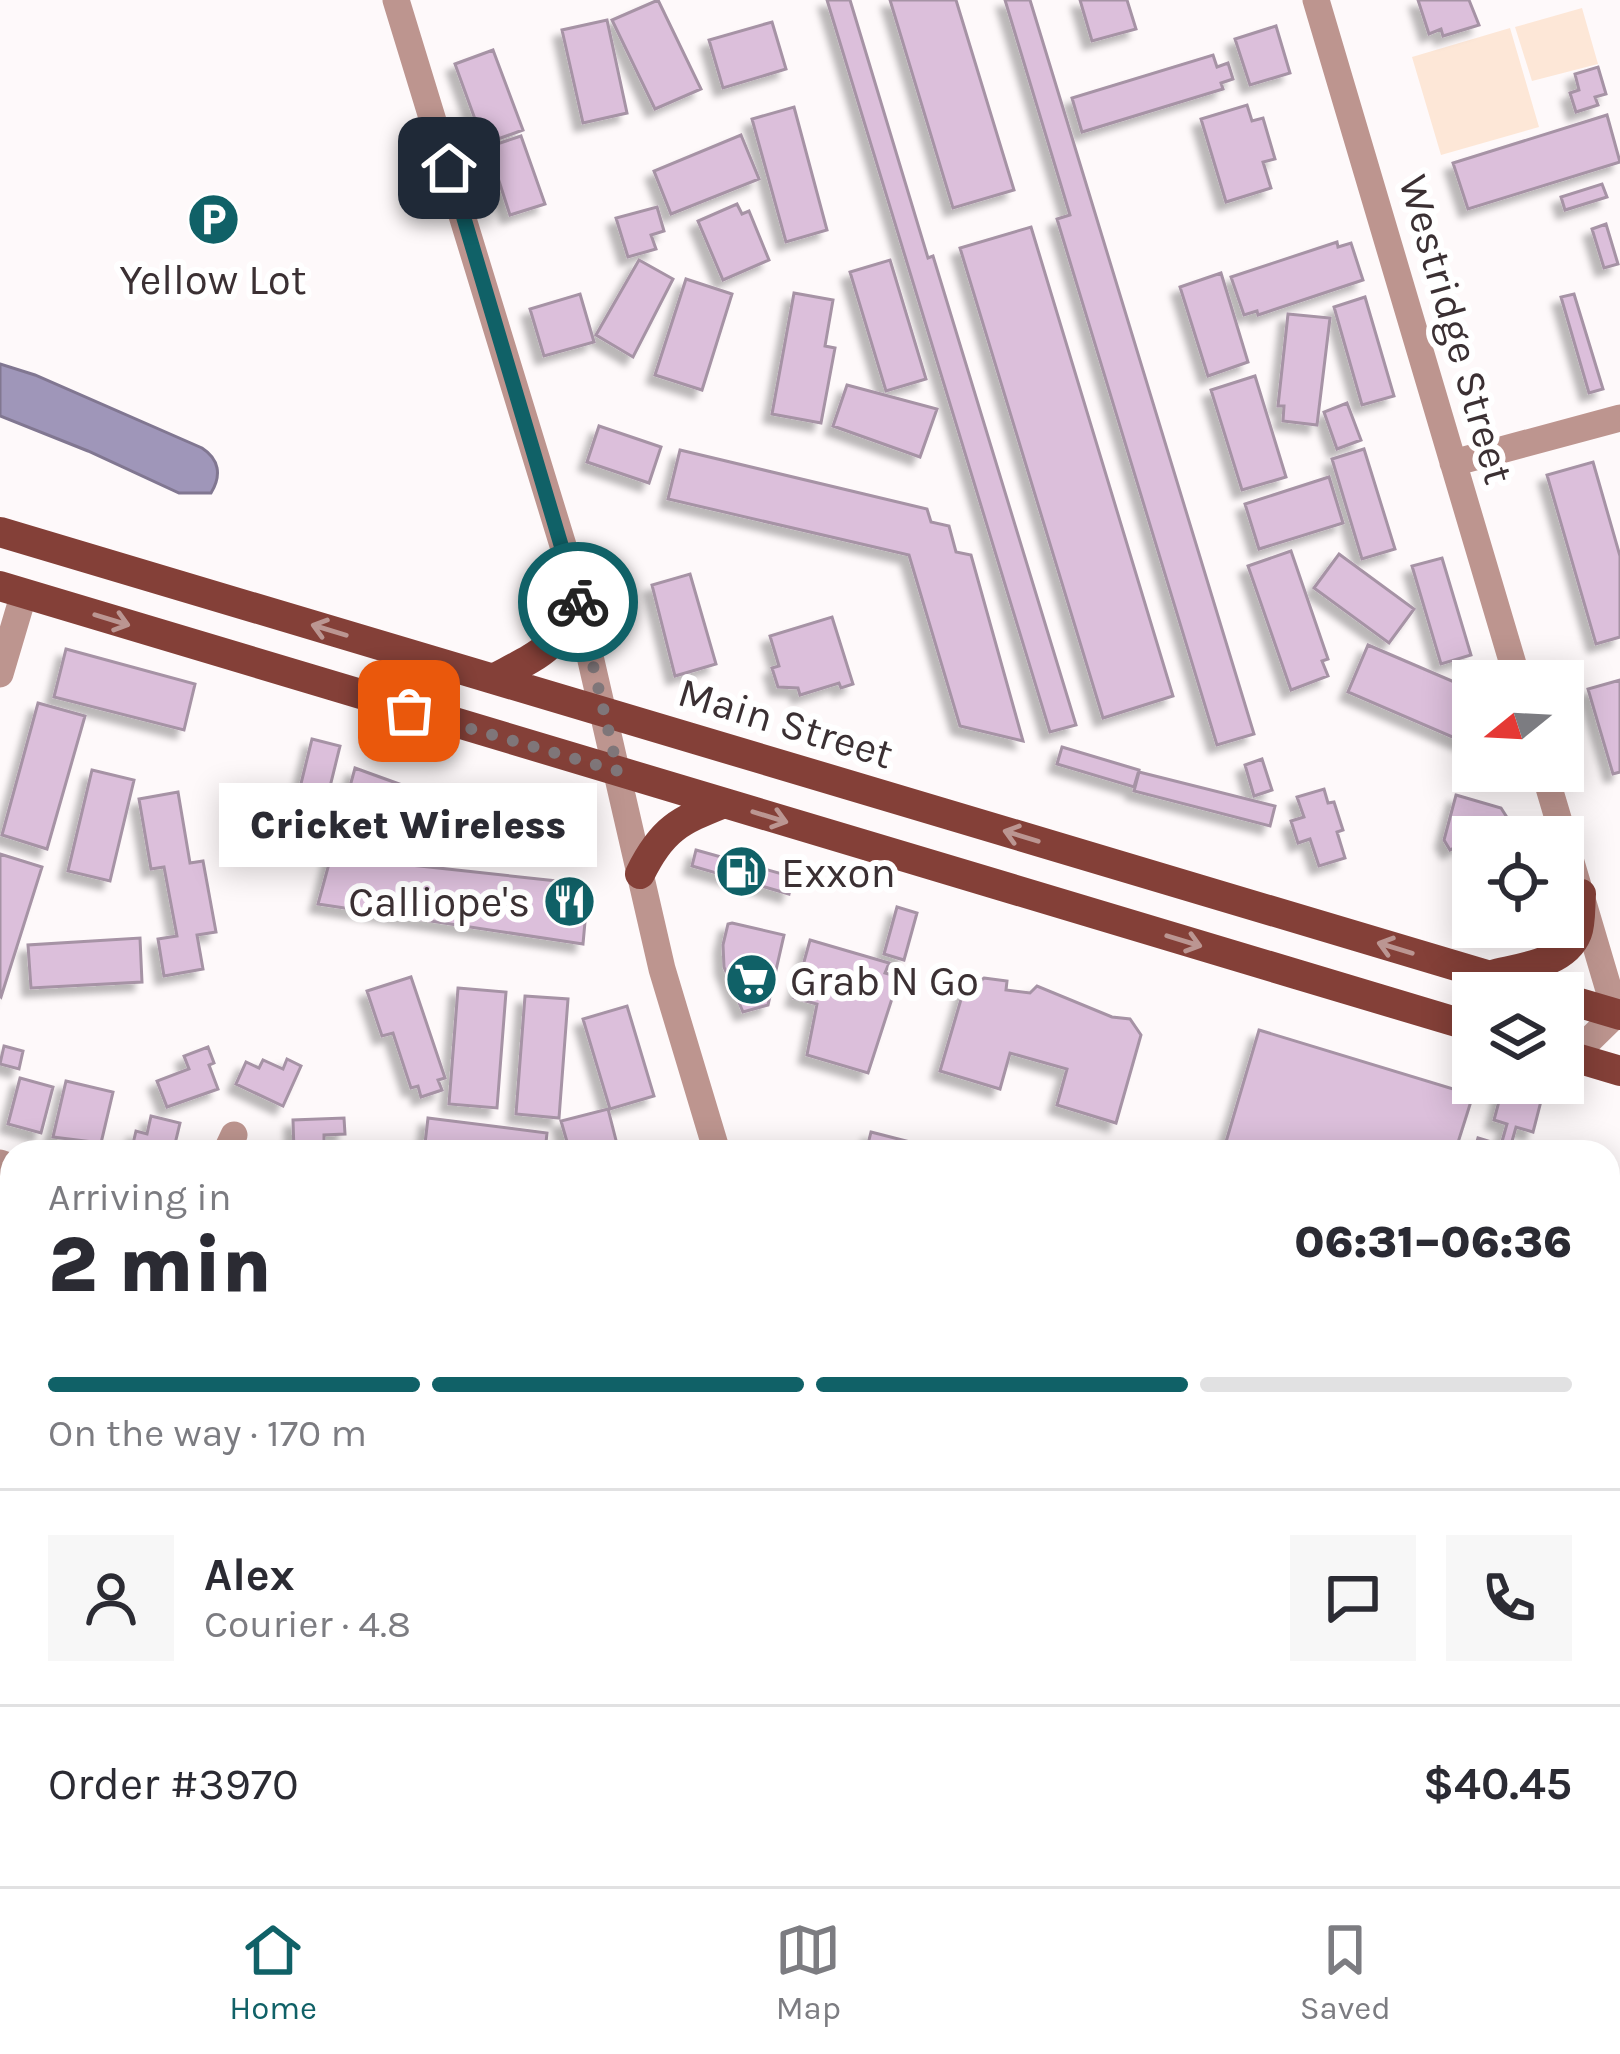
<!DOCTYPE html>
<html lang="en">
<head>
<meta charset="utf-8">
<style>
  :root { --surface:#fff; --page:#f7f7f7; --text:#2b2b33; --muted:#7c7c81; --line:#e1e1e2; --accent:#106167 }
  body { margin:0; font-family:Karla,sans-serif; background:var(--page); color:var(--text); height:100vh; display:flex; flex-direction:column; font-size:45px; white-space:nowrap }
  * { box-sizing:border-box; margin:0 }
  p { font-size:39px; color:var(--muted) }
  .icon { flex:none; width:66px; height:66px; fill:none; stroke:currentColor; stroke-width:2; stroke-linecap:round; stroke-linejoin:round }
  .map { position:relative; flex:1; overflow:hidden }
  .details { position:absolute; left:0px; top:1140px; width:1620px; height:747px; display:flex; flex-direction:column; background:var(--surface); border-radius:36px 36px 0 0; box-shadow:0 6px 30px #0003 }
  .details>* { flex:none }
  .needle { width:78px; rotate:252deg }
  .tools { position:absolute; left:1452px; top:660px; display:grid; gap:24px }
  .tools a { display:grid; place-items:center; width:132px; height:132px; border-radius:0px; background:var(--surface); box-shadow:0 6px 30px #0003; font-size:60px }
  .pin { position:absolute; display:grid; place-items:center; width:102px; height:102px; color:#fff; margin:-51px; border-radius:24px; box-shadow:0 6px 18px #0006 }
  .courier { position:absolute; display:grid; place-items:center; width:120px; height:120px; margin:-60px; border:9px solid #106167; border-radius:50%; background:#fff; color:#222; box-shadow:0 3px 15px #0007 }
  .bubble { position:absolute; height:84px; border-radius:0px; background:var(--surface); box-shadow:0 6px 30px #0003; font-size:39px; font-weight:800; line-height:84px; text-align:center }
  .summary em { font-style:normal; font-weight:800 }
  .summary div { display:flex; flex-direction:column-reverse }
  .summary { display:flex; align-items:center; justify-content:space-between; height:204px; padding:0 48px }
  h1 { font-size:78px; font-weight:800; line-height:90px }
  .bar { display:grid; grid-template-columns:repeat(4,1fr); gap:18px 12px; align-content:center; height:144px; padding:0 48px }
  .bar i { height:15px; border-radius:9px; background:var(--line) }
  .bar .selected { background:var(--accent) }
  .bar p { grid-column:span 4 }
  .line { display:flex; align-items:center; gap:30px; padding:0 48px; border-top:3px solid var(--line) }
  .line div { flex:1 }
  .round { display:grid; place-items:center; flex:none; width:126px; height:126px; border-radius:0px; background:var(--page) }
  .dock { display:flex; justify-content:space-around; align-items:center; height:168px; border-top:3px solid var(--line); background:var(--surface); font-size:33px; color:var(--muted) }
  .dock a { display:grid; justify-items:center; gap:6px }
  .dock .selected { color:var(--accent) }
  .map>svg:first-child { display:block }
  .green { fill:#fde7d7 }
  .water { fill:#9f96b9; stroke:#817791; stroke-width:3 }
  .building { fill:#dcbfdb; stroke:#a693a5; stroke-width:3; filter:url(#shadow) }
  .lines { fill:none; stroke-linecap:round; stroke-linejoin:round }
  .minor { stroke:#bd958f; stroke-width:27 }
  .major { stroke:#844038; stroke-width:30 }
  .oneway { stroke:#bb9692 }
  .done { stroke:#7f7679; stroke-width:12; stroke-dasharray:0 21.6 }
  .route { stroke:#106167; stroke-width:15 }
  .labels { text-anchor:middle; stroke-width:12; stroke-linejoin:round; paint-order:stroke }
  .poi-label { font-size:42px; fill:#3b3033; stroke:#fff; text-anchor:start }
  .street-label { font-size:42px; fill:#3b3033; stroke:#fff }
</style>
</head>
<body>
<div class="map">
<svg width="1620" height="1886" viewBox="0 0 1620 1886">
  <defs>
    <filter id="shadow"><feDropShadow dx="-8" dy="8" stdDeviation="3" flood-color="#0004"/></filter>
  </defs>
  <rect width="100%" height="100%" fill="#fef9fa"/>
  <path class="green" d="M 1582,8 L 1598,64 L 1532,81 L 1515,27 Z
    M 1510,28 L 1539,127 L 1441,155 L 1412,57 Z"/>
  <path class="water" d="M 0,364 L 35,375 L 202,448 C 219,459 222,475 211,493 L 179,493 L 88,451 L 0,416 Z"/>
  <path class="building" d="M 658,0 L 701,89 L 655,109 L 612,20 Z
    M 827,0 L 850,0 L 928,258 L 933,256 L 1076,725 L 1050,732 Z
    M 890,0 L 956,0 L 1014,190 L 953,208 Z
    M 1005,0 L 1030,0 L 1254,734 L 1217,745 L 1057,219 L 1070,215 Z
    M 1080,0 L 1127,0 L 1136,29 L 1092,41 Z
    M 1418,0 L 1469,0 L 1479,25 L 1443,36 L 1441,29 L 1429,34 Z
    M 607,20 L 627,113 L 583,123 L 562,30 Z
    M 772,22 L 786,69 L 723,88 L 709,40 Z
    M 1276,26 L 1290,73 L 1250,85 L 1235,39 Z
    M 493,50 L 523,130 L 484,144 L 455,64 Z
    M 1213,55 L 1217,67 L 1228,63 L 1233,79 L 1221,83 L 1223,89 L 1082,132 L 1072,98 Z
    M 1598,67 L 1606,94 L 1595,97 L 1598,105 L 1576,112 L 1570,93 L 1579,90 L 1575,74 Z
    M 1247,105 L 1252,121 L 1263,118 L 1275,159 L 1263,162 L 1271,188 L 1226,202 L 1201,119 Z
    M 794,107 L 827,230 L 786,242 L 752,119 Z
    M 1607,115 L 1620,162 L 1468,209 L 1453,163 Z
    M 741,135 L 759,179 L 671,214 L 654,171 Z
    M 521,136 L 545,204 L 510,215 L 488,147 Z
    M 1602,184 L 1607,197 L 1565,210 L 1561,197 Z
    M 737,204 L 742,214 L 749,211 L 769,260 L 723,280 L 698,221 Z
    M 657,207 L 664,231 L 651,235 L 656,249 L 628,257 L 616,218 Z
    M 1606,224 L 1618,264 L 1604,268 L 1592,229 Z
    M 1031,227 L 1173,696 L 1103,718 L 960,248 Z
    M 1337,242 L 1338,247 L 1351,243 L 1363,280 L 1258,315 L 1257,311 L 1244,315 L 1231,277 Z
    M 639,260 L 673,279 L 633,357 L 596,335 Z
    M 890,260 L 926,379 L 886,391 L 850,272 Z
    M 1221,273 L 1248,362 L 1208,376 L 1180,287 Z
    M 686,279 L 732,294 L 702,390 L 655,375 Z
    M 794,293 L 833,300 L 825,346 L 835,348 L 821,423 L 772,414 Z
    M 580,294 L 594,342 L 544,356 L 530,309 Z
    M 1574,294 L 1603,389 L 1589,393 L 1561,297 Z
    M 1365,297 L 1394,396 L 1362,405 L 1334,307 Z
    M 1288,314 L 1330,318 L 1317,425 L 1283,421 L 1284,406 L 1278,406 Z
    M 1255,376 L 1286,477 L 1242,490 L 1211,390 Z
    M 847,385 L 937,409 L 920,457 L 833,426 Z
    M 1347,403 L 1361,440 L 1337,449 L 1324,412 Z
    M 599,426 L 661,447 L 649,483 L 587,462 Z
    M 1364,449 L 1395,549 L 1362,559 L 1332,459 Z
    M 680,450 L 927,509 L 931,522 L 949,526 L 956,552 L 971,555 L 1023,741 L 960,726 L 909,555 L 668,499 Z
    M 1593,462 L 1620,556 L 1620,637 L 1596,644 L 1547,475 Z
    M 1329,477 L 1343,523 L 1259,549 L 1245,504 Z
    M 1291,551 L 1328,659 L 1322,661 L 1328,676 L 1291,690 L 1248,566 Z
    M 1339,554 L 1414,609 L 1389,643 L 1314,588 Z
    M 1442,558 L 1471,655 L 1441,664 L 1412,566 Z
    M 690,574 L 716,664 L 675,676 L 652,585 Z
    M 832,617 L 853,684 L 841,688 L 839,683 L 800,695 L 798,688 L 778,687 L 772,668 L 779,666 L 770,636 Z
    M 1368,645 L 1473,690 L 1473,722 L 1464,742 L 1348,692 Z
    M 66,649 L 195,684 L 184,730 L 54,697 Z
    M 1620,680 L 1620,772 L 1613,774 L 1588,689 Z
    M 38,703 L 85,716 L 47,849 L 2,835 Z
    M 312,739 L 340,746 L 325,807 L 297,800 Z
    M 1062,747 L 1139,770 L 1134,787 L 1057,764 Z
    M 1262,759 L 1272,790 L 1254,796 L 1245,765 Z
    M 355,768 L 402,785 L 386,831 L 411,865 L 566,882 L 586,911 L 583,944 L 318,904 Z
    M 92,770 L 134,780 L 110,881 L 68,871 Z
    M 1139,772 L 1275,806 L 1270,826 L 1134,791 Z
    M 1324,789 L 1328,803 L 1334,802 L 1343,830 L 1337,832 L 1345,858 L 1319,866 L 1310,839 L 1298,843 L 1291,821 L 1304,817 L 1297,797 Z
    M 178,792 L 190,863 L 203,861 L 216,932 L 197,935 L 203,969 L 164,976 L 158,939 L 177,936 L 164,867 L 151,869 L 139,799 Z
    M 1456,795 L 1501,808 L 1508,819 L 1450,850 L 1444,840 Z
    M 696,850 L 793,877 L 789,894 L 692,866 Z
    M 0,854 L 42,867 L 1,997 L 0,996 Z
    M 897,907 L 917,913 L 904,960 L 884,954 Z
    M 732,923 L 784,935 L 768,1005 L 743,1012 L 724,967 L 723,945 L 728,924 Z
    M 140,938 L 142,982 L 31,988 L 28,945 Z
    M 810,940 L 889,963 L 885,973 L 899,977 L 868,1073 L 807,1055 L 817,1004 L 794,998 Z
    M 411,977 L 445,1078 L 438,1080 L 442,1090 L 421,1097 L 418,1086 L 411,1088 L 393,1033 L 382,1036 L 367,991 Z
    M 984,978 L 1007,981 L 1006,990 L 1030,993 L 1037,986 L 1112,1017 L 1130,1019 L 1141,1035 L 1116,1123 L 1057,1105 L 1067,1069 L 1010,1053 L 1000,1089 L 940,1071 L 967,979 L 979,982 Z
    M 458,988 L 506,992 L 497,1108 L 449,1104 Z
    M 525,996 L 568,999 L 559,1118 L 516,1114 Z
    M 627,1006 L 654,1096 L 610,1109 L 583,1019 Z
    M 1259,1030 L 1473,1095 L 1455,1152 L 1223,1152 Z
    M 4,1046 L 23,1051 L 19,1069 L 0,1064 Z
    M 208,1047 L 214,1063 L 209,1065 L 218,1089 L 167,1107 L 157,1081 L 189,1069 L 184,1056 Z
    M 287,1059 L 301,1066 L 283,1106 L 236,1084 L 246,1062 L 259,1068 L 263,1060 L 283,1069 Z
    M 20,1078 L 53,1087 L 41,1133 L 8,1124 Z
    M 66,1081 L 113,1092 L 101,1143 L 53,1137 Z
    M 1502,1090 L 1541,1101 L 1533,1132 L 1516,1127 L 1509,1152 L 1474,1152 L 1478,1138 L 1501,1145 L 1507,1124 L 1494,1120 Z
    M 608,1109 L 619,1152 L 570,1152 L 561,1121 Z
    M 151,1116 L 180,1123 L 173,1152 L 131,1152 L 136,1131 L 147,1134 Z
    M 344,1118 L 345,1134 L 324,1135 L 324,1152 L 294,1152 L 293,1120 Z
    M 428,1118 L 547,1133 L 545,1152 L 424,1152 Z
    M 871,1132 L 926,1146 L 924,1152 L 866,1152 Z
    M 0,1306 L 12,1309 L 12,1354 L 0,1350 Z
    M 1620,1518 L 1620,1551 L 1608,1589 L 1608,1555 Z
    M 1620,1593 L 1620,1680 L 1608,1718 L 1608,1631 Z
    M 1620,1719 L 1620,1801 L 1608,1838 L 1608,1756 Z
    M 417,1875 L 451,1875 L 454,1886 L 420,1886 Z
    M 543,1875 L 581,1875 L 584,1886 L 547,1886 Z
    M 624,1875 L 668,1875 L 672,1886 L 628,1886 Z
    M 905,1875 L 947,1875 L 948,1880 L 909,1886 Z
    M 1020,1875 L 1080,1875 L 1113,1886 L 1036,1886 L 1021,1882 Z
    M 1145,1875 L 1375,1875 L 1372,1886 L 1141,1886 Z"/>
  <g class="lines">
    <path class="minor" d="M 396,0 L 569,565 L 662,969 L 717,1152
      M 1316,0 L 1518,681
      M 1453,463 L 1620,418
      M 0,674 L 24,593
      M 1544,771 L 1616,1014 L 1573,1056
      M 226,1152 L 234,1135
      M 0,1163 L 12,1167
      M 0,1393 L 12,1397
      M 0,1618 L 12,1622
      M 0,1848 L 12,1851
      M 87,1875 L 122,1886
      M 496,1875 L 500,1886
      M 824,1875 L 825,1886"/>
    <path class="major" d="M 0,532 L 1547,993
      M 0,586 L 1473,1027
      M 493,679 C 538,655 561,648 577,597
      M 640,874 C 662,829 679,821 724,803
      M 1492,975 C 1519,968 1565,964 1577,933 C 1581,923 1580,906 1581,894
      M 1563,998 L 1620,1015
      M 1563,1054 L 1620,1071"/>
  </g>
  <defs><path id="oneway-shaft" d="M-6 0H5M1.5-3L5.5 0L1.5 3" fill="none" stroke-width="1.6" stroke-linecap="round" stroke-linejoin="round" transform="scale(3)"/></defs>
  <g class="oneway">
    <use href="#oneway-shaft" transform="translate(112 620) rotate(17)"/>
    <use href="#oneway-shaft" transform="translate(329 630) rotate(-163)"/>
    <use href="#oneway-shaft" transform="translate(770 817) rotate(17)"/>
    <use href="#oneway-shaft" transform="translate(1021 836) rotate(-163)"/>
    <use href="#oneway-shaft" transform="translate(1184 941) rotate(17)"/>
    <use href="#oneway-shaft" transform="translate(1395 948) rotate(-163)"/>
  </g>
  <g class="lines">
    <path class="done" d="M 409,711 L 618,771 L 578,602"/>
    <path class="route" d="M 449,168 L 578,602"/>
  </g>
  <defs>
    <symbol id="parking-disc" viewBox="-11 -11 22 22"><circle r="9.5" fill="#106167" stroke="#fff"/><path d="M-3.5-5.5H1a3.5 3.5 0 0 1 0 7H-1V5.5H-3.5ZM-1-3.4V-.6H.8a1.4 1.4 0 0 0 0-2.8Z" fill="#fff"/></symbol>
    <symbol id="fuel-disc" viewBox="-11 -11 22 22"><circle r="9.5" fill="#106167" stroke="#fff"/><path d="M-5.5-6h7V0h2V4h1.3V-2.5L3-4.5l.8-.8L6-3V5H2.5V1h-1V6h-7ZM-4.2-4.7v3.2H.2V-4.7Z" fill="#fff"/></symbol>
    <symbol id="restaurant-disc" viewBox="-11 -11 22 22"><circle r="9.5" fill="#106167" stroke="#fff"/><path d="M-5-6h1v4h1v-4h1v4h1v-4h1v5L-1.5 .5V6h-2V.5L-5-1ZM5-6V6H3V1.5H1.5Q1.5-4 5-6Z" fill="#fff"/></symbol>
    <symbol id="supermarket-disc" viewBox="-11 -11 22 22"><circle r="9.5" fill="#106167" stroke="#fff"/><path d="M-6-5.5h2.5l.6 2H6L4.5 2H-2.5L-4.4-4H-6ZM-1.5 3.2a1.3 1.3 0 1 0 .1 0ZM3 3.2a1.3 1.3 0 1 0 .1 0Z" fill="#fff"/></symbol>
  </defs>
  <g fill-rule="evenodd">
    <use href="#parking-disc" x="184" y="190" width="59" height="59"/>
    <use href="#fuel-disc" x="712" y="842" width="59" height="59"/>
    <use href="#restaurant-disc" x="540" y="872" width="59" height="59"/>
    <use href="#supermarket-disc" x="722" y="950" width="59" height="59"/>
  </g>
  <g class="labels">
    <g class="poi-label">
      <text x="213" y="294" text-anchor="middle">Yellow Lot</text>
      <text x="781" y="887">Exxon</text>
      <text x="530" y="916" text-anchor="end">Calliope's</text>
      <text x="790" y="995">Grab N Go</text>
    </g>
    <g class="street-label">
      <text transform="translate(1457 329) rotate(74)" y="15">Westridge Street</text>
      <text transform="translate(786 722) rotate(17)" y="15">Main Street</text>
    </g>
  </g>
</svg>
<div class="tools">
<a><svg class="needle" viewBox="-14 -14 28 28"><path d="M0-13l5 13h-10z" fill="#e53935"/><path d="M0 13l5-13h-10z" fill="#7c7c81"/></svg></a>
<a><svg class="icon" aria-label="locate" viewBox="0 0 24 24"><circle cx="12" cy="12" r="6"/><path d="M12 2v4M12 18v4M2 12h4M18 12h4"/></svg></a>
<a><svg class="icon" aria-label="layers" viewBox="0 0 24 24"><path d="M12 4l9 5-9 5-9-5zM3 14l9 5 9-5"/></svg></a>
</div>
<div class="pin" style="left:409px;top:711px;background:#ea580c"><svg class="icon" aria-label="bag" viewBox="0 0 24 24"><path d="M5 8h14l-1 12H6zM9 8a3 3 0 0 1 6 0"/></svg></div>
<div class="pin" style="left:449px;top:168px;background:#1f2937"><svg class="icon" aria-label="home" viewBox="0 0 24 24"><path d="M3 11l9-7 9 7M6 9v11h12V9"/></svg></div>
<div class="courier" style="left:578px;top:602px"><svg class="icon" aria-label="bike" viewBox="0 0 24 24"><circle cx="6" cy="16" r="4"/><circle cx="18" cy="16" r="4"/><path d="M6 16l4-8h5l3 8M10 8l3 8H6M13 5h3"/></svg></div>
<div class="bubble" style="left:219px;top:783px;width:378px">Cricket Wireless</div>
<section class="details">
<div class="summary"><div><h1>2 min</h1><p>Arriving in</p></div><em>06:31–06:36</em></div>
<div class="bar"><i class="selected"></i><i class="selected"></i><i class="selected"></i><i></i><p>On the way · 170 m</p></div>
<div class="line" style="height:216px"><a class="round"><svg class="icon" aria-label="person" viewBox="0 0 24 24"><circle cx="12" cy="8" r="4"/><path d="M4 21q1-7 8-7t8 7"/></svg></a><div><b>Alex</b><p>Courier · 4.8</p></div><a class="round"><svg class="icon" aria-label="chat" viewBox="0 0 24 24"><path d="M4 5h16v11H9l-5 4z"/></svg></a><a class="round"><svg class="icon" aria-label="phone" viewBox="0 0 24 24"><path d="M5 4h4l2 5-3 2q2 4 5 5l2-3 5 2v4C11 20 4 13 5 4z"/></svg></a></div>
<div class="line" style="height:156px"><div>Order #3970</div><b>$40.45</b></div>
</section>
</div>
<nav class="dock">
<a class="selected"><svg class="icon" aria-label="home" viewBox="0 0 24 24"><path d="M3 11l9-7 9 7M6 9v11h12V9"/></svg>Home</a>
<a><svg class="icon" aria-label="map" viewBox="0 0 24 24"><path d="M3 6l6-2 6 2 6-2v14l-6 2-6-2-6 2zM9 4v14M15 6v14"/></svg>Map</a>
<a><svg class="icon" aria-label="saved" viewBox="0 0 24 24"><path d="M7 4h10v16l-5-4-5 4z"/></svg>Saved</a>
</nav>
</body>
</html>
